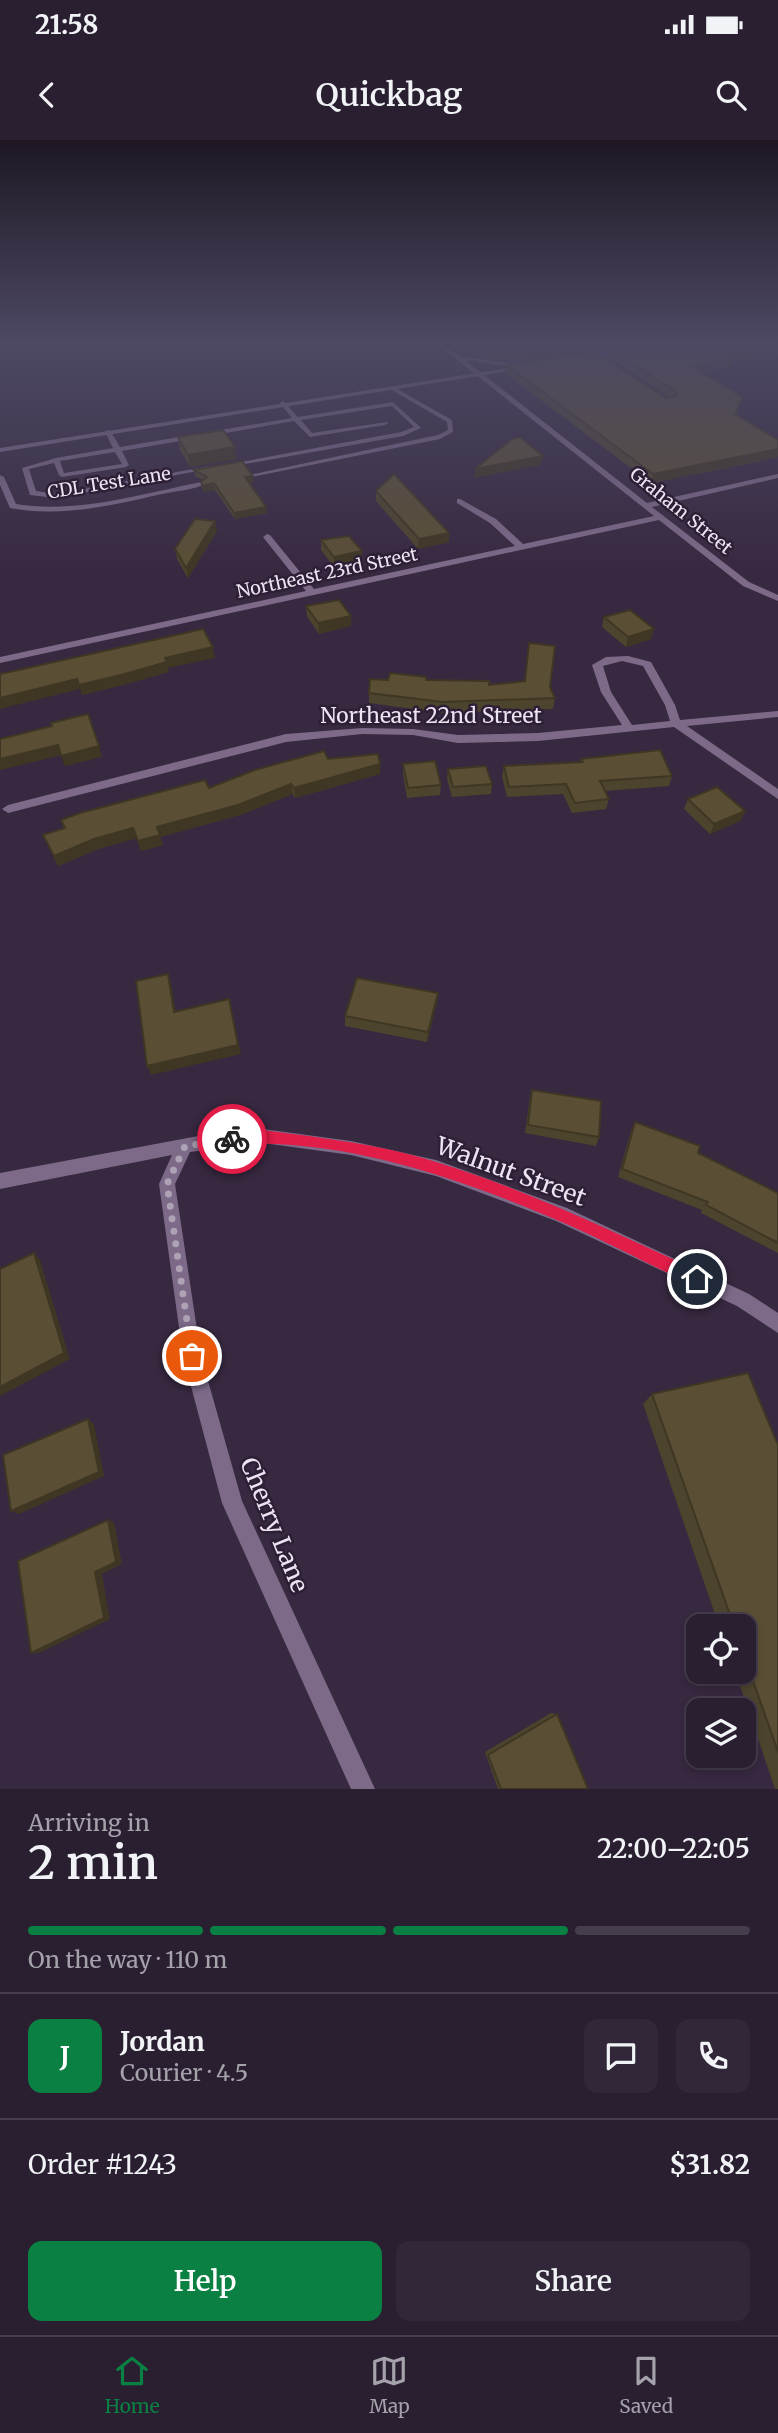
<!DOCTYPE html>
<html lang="en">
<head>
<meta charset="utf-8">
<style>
  :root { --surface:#291f30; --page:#312738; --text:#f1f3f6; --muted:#a5a2ab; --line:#453d4c; --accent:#0b8043 }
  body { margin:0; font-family:Merriweather,serif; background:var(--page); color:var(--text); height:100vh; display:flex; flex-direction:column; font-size:26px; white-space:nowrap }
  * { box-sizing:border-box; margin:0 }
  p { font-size:23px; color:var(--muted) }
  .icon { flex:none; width:38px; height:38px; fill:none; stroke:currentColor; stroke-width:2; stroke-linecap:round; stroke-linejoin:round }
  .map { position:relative; height:1649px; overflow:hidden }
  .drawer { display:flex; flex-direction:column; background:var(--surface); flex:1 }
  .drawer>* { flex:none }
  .tools { position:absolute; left:686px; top:1474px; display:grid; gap:14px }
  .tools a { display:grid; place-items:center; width:70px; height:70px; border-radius:14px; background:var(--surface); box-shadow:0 4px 10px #0003,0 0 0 2px var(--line); font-size:35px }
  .pin { position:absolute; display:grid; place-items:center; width:60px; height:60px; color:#fff; margin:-30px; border:4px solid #fff; border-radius:50%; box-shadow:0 2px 7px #0007 }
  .courier { position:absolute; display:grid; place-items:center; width:70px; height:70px; margin:-35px; border:5px solid #e11d48; border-radius:50%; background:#fff; color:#222; box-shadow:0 2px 9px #0007 }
  .headline em { font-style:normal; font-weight:600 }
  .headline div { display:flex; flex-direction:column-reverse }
  .headline { display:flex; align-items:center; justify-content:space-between; height:119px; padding:0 28px }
  h1 { font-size:46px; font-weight:600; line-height:52px }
  .bar { display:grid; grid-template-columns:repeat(4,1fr); gap:10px 7px; align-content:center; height:84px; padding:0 28px }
  .bar i { height:9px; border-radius:5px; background:var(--line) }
  .bar .on { background:var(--accent) }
  .bar p { grid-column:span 4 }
  .line { display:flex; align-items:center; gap:18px; padding:0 28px; border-top:2px solid var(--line) }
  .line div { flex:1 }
  .round { display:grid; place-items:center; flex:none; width:74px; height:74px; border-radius:14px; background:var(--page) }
  .button { display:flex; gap:14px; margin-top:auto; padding:14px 28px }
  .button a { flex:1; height:80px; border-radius:14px; background:var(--accent); color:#fff; font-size:28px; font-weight:600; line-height:80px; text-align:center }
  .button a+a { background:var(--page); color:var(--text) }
  .status { display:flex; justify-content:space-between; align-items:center; height:49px; padding:0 35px; background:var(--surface); direction:ltr }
  .status svg { height:19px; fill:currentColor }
  header { display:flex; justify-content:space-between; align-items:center; height:91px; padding:0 28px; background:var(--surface); font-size:32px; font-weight:600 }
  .tab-bar { display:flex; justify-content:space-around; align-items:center; height:98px; border-top:2px solid var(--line); background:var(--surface); font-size:19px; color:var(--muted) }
  .tab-bar a { display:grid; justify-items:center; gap:4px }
  .tab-bar .on { color:var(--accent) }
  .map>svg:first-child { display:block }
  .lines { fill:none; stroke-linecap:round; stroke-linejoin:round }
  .service { fill:#7d6a89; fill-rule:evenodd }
  .minor { fill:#7d6a89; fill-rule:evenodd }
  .tertiary { fill:#7d6a89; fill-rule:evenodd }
  .wall { fill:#4d442d; fill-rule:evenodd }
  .shaded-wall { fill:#3f3724 }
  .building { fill:#5a4f34; stroke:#3f3724; stroke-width:2 }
  .route { fill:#e11d48 }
  .done { stroke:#ada3b4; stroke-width:7; stroke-dasharray:0 12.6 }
  .labels { text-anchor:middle; stroke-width:5; stroke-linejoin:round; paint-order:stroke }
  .far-street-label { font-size:18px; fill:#ede4f3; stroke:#2d1f36 }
  .street-label { font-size:21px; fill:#ede4f3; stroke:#2d1f36 }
  .near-street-label { font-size:24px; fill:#ede4f3; stroke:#2d1f36 }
</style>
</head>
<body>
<div class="status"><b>21:58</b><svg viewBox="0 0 49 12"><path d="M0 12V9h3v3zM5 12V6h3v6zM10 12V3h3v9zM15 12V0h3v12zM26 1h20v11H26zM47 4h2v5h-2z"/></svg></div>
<header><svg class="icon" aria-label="back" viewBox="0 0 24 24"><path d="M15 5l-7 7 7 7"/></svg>Quickbag<svg class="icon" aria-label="search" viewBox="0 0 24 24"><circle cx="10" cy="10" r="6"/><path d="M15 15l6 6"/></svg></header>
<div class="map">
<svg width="778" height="1649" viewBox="0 0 778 1649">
  <rect width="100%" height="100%" fill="#372940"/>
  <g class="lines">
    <path class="service" d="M 49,200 L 94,200 L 91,202 L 51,202 Z
      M 210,200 L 258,200 L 255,202 L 212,202 Z
      M 392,246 L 452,280 L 453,292 L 440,299 L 252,337 L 249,335 L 438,295 L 448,290 L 447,282 L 390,249 Z
      M 283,261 L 298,277 L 393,262 L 421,288 L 403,296 L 228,327 L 225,325 L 401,292 L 414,287 L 392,266 L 301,280 L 312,293 L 387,282 L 388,283 L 385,285 L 310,297 L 294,281 L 122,311 L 129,325 L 126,327 L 62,337 L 59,335 L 54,323 L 29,329 L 36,351 L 56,354 L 210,326 L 213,328 L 56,358 L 30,355 L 22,328 L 56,318 L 113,308 L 105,292 L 108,290 L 111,292 L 120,307 L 292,278 L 280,263 ZM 115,312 L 122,324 L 64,333 L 60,321 Z
      M 0,335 L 4,337 L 16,364 C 77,374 141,354 201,342 L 205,344 C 193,350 176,351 162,354 C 113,365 61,378 10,368 L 0,345 Z"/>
    <path class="minor" d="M 432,200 L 438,200 L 461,217 L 525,225 L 523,228 L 465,220 L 647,363 L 778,334 L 778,338 L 652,367 L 749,442 L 778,455 L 778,461 L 743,446 L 659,380 L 0,523 L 0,517 L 306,451 L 263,397 L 267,394 L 270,395 L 314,449 L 515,406 L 490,383 L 457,363 L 457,359 L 460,359 L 496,379 L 523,404 L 654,376 Z
      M 628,516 L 651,522 L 675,565 L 680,580 L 778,571 L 778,577 L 687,586 L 778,649 L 778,659 L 674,587 L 538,601 L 458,603 L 413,595 L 362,594 L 286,602 L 8,673 L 2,669 L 8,665 L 286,594 L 362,588 L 413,589 L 458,595 L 538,593 L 622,585 L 601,552 L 592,525 L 606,517 ZM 622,521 L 643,526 L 665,565 L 670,581 L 632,585 L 611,552 L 603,526 Z
      M 263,989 L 351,1001 L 436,1020 L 567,1068 L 749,1154 L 778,1173 L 778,1193 L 737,1166 L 556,1081 L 436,1036 L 351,1015 L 263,1003 L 190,1012 L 175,1044 L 201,1216 L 242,1361 L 375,1649 L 351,1649 L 222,1363 L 183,1216 L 159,1044 L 172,1015 L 0,1049 L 0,1033 L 209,994 Z"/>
    <path class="tertiary" d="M 521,226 L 523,229 L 0,312 L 0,308 Z"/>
  </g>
  <path class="wall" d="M 472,200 L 778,200 L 733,221 L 732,226 L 701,232 L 740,265 L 736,275 L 761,321 L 651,343 L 505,233 L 506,225 L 526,222 L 485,218 L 472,208 ZM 608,209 L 607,217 L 670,257 L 666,258 L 595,211 Z
    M 178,297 L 237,319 L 190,327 L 180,310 Z
    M 194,330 L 254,342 L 249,343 L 267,373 L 235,379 L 215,350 L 204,352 L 202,348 L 201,342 L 203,340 L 195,336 Z
    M 376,351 L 449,393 L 449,402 L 418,409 L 376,361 Z
    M 217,391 L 188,438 L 177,419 L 175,409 Z
    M 321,400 L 362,421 L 334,427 L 321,410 Z
    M 306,466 L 351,476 L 351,486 L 319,494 L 307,476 Z
    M 604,477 L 651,499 L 626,507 L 602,487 Z
    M 426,540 L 550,547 L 555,558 L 553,569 L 443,573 L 369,563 L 369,553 Z
    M 328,619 L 380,634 L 295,658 L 293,654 L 240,675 L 160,697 L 163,705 L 141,711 L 137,698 L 98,709 L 58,726 L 43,695 L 64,688 L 61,680 L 209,648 Z
    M 581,619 L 672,636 L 669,646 L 605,651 L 609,659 L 606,669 L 572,673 L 563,654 L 507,657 L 502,636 L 504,626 L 580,622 Z
    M 403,624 L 441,645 L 440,655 L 407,658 L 403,634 Z
    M 448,629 L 492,644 L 491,654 L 452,657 L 447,639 Z
    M 688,659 L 745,671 L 740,681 L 710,694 L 684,669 Z
    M 438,853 L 437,862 L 427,902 L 345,886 L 345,876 Z
    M 532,950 L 599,997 L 596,1006 L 525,993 L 530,958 Z
    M 635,982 L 778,1053 L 778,1113 L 701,1073 L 702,1070 L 618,1037 L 631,991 Z
    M 652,1254 L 778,1305 L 778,1649 L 775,1649 L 735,1531 L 744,1531 L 744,1486 L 719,1486 L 643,1264 Z
    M 551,1573 L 557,1574 L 588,1649 L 498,1649 L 485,1612 Z"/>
  <path class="shaded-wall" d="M 621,200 L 669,200 L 526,222 L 527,214 Z
    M 778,206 L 778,213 L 733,221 L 732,226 L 689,234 L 691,226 L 727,214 Z
    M 235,307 L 237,319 L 190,327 L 188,315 Z
    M 778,309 L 778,317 L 651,343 L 653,334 Z
    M 543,316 L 541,325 L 474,338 L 475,329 Z
    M 253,336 L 254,342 L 246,344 L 245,337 Z
    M 214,343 L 215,350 L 204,352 L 203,346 Z
    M 266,367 L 267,373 L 235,379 L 234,373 Z
    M 215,381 L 217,391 L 188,438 L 186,428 Z
    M 449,393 L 449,402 L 418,409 L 419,399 Z
    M 362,411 L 362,421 L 334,427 L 334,417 Z
    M 351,476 L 351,486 L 319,494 L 318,483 Z
    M 654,489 L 651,499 L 626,507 L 628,497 Z
    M 213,507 L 215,518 L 168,528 L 169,532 L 124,545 L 82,555 L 79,545 L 165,518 Z
    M 77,539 L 80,549 L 0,569 L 0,558 Z
    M 58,605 L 62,615 L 0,630 L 0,619 Z
    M 99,606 L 102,617 L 65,626 L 61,616 Z
    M 380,624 L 380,634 L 295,658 L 294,648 Z
    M 291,644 L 293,654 L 240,675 L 160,697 L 163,705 L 141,711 L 138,701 L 157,687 Z
    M 745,671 L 740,681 L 710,694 L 714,684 Z
    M 133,688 L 137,698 L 98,709 L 58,726 L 54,716 L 94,699 Z
    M 168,834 L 171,843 L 177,881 L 174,872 Z
    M 438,853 L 437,862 L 427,902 L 428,892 Z
    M 229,859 L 241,914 L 151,935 L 147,926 Z
    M 34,1113 L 40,1120 L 70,1219 L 0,1256 L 0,1247 Z
    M 88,1279 L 94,1284 L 104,1336 L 19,1374 L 11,1371 Z
    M 108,1380 L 114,1382 L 122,1424 L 102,1434 L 110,1479 L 39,1513 L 31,1513 L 95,1432 Z"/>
  <path class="building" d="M 472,200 L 621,200 L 527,214 L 486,210 Z
    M 659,200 L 778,200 L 778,206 L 727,214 L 734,218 L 691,226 L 743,257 L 735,274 L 778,300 L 778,309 L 653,334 L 506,225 L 595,211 L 666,258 L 676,256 L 676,251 L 608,209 Z
    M 223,290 L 235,307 L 188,315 L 178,297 Z
    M 520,297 L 543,316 L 475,329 L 512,299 Z
    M 242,321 L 253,336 L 245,337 L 266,367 L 234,373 L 214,343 L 203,346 L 201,342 L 207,337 L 194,330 Z
    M 394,334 L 449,393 L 419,399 L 376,351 Z
    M 195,379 L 215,381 L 186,428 L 175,409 Z
    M 349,396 L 362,411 L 334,417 L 321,400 Z
    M 339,460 L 351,476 L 318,483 L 306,466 Z
    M 630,470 L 654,489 L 628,497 L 604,477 Z
    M 203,489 L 213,507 L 165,518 L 167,522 L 121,535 L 79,545 L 77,539 L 0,558 L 0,534 Z
    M 529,503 L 555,506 L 550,547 L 555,558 L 443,562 L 369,553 L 370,539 L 388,540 L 390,533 L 426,537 L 426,540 L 489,541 L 489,545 L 525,541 Z
    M 88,574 L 99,606 L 61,616 L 58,605 L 0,619 L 0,599 L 52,586 L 51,583 Z
    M 660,610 L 672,636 L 600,641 L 609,659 L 575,663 L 566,644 L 509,647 L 504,626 L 583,622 L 581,619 Z
    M 324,611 L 328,619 L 378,614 L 380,624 L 294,648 L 291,644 L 238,665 L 157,687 L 160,695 L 138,701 L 133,688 L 94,699 L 54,716 L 43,695 L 65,688 L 61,680 L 80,673 L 205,640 L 209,648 L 255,630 Z
    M 435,621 L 441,645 L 408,648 L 403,624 Z
    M 486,626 L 492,644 L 453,647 L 448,629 Z
    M 717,647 L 745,671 L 714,684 L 688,659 Z
    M 168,834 L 174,872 L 229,859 L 238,905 L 147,926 L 136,841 Z
    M 357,838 L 438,853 L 428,892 L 345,876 Z
    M 532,950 L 601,961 L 599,997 L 528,985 Z
    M 635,982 L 700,1006 L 698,1013 L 778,1053 L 778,1103 L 706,1065 L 708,1062 L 622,1029 Z
    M 34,1113 L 64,1213 L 0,1247 L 0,1129 Z
    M 748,1233 L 778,1305 L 778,1612 L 744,1515 L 744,1486 L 734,1486 L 652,1254 Z
    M 88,1279 L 99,1332 L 11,1371 L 3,1315 Z
    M 108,1380 L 116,1422 L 95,1432 L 104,1478 L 31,1513 L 18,1421 Z
    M 557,1574 L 588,1649 L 501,1649 L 488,1615 Z"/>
  <linearGradient id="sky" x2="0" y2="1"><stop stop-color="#1e1723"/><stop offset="0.47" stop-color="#4d4964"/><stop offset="1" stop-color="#4d4964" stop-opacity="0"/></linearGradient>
  <rect width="778" height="430" fill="url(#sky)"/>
  <path class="route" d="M 263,990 C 321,998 380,1004 436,1022 C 528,1050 615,1093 703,1133 L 705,1139 L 697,1146 C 650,1126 605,1100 557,1080 C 461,1039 338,996 232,1005 L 226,999 L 232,993 Z"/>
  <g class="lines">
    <path class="done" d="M 192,1216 L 167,1044 L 185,1006 L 232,999"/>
  </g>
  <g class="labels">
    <g class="far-street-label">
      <text transform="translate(109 343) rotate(-9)" y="6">CDL Test Lane</text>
      <text transform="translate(681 371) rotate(39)" y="6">Graham Street</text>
      <text transform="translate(327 433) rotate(-12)" y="6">Northeast 23rd Street</text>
    </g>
    <g class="street-label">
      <text x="431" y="583">Northeast 22nd Street</text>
    </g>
    <g class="near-street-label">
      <text transform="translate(511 1032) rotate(20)" y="8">Walnut Street</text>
      <text transform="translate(274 1385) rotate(68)" y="8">Cherry Lane</text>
    </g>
  </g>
</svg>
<div class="tools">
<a><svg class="icon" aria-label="locate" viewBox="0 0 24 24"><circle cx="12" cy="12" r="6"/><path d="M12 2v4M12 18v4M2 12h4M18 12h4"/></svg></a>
<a><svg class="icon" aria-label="layers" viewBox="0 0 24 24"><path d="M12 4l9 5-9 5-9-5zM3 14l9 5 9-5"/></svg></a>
</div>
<div class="pin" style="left:192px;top:1216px;background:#ea580c"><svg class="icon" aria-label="bag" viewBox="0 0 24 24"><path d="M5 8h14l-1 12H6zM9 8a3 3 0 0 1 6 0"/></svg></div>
<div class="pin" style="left:697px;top:1139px;background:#1f2937"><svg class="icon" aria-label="home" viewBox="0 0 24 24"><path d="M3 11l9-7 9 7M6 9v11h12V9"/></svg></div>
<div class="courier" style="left:232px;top:999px"><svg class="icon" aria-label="bike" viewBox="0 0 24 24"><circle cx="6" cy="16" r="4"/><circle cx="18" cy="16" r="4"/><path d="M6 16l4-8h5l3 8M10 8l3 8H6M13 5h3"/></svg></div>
</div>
<section class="drawer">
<div class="headline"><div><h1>2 min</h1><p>Arriving in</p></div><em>22:00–22:05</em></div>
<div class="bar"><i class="on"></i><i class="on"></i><i class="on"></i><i></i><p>On the way · 110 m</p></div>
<div class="line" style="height:126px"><b class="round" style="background:var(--accent);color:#fff">J</b><div><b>Jordan</b><p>Courier · 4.5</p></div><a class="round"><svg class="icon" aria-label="chat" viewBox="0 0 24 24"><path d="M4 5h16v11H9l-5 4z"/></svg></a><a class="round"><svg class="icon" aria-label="phone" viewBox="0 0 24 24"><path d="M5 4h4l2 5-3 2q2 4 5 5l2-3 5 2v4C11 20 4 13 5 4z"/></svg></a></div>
<div class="line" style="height:91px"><div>Order #1243</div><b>$31.82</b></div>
<div class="button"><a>Help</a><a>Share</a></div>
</section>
<nav class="tab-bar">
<a class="on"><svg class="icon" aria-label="home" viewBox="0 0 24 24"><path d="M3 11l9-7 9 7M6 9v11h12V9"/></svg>Home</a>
<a><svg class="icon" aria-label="map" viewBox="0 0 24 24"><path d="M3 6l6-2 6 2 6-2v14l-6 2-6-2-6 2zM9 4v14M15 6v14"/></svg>Map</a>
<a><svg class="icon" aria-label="saved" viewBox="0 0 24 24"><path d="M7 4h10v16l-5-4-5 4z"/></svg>Saved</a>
</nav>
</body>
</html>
